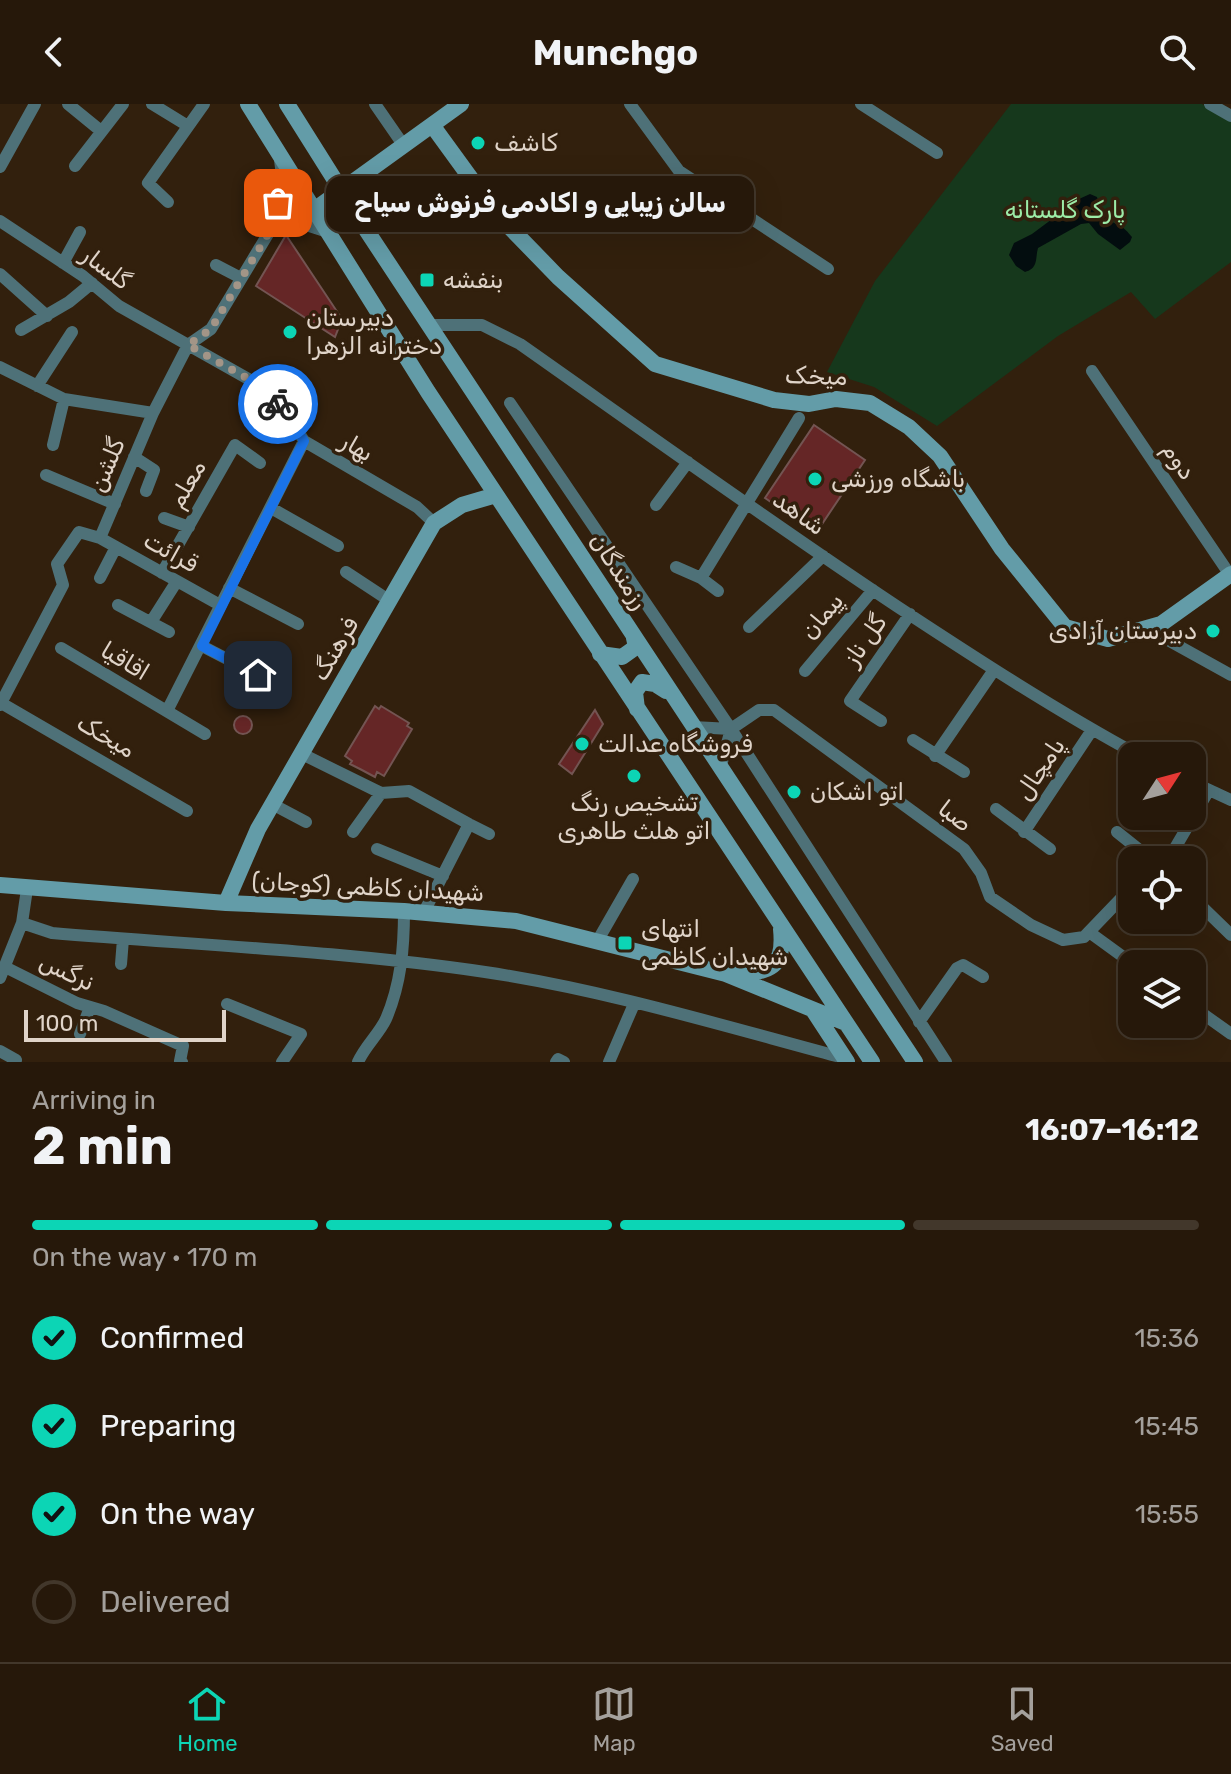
<!DOCTYPE html>
<html lang="en">
<head>
<meta charset="utf-8">
<style>
  :root { --surface:#26180a; --page:#322518; --text:#f1f3f6; --muted:#a4a09c; --line:#42372b; --accent:#0cd5b5 }
  body { margin:0; font-family:Rubik,Cairo,sans-serif; background:var(--page); color:var(--text); height:100vh; display:flex; flex-direction:column; font-size:30px; white-space:nowrap }
  * { box-sizing:border-box; margin:0 }
  p { font-size:26px; color:var(--muted) }
  .icon { flex:none; width:44px; height:44px; fill:none; stroke:currentColor; stroke-width:2; stroke-linecap:round; stroke-linejoin:round }
  .map { position:relative; height:958px; overflow:hidden }
  .sheet { display:flex; flex-direction:column; background:var(--surface); flex:1 }
  .sheet>* { flex:none }
  .needle { width:52px; rotate:54deg }
  .fabs { position:absolute; left:1118px; top:638px; display:grid; gap:16px }
  .fabs a { display:grid; place-items:center; width:88px; height:88px; border-radius:16px; background:var(--surface); box-shadow:0 8px 32px #0002,0 0 0 2px var(--line); font-size:40px }
  .scale { position:absolute; left:24px; bottom:20px; width:202px; box-sizing:border-box; padding-left:8px; border:4px solid #e0d4c9; border-top:0; font-size:22px; line-height:28px; white-space:nowrap; color:#e0d4c9; -webkit-text-stroke:6px #32200d; paint-order:stroke }
  .pin { position:absolute; display:grid; place-items:center; width:68px; height:68px; color:#fff; margin:-34px; border-radius:16px; box-shadow:0 4px 12px #0006 }
  .courier { position:absolute; display:grid; place-items:center; width:80px; height:80px; margin:-40px; border:6px solid #1a73e8; border-radius:50%; background:#fff; color:#222; box-shadow:0 2px 10px #0007 }
  .bubble { position:absolute; height:56px; border-radius:16px; background:var(--surface); box-shadow:0 8px 32px #0002,0 0 0 2px var(--line); font-size:26px; font-weight:700; line-height:56px; text-align:center }
  .summary em { font-style:normal; font-weight:700 }
  .summary div { display:flex; flex-direction:column-reverse }
  .summary { display:flex; align-items:center; justify-content:space-between; height:136px; padding:0 32px }
  h1 { font-size:52px; font-weight:700; line-height:60px }
  .bar { display:grid; grid-template-columns:repeat(4,1fr); gap:12px 8px; align-content:center; height:96px; padding:0 32px }
  .bar i { height:10px; border-radius:6px; background:var(--line) }
  .bar .selected { background:var(--accent) }
  .bar p { grid-column:span 4 }
  ol { padding:0 32px; list-style:none }
  li { display:flex; align-items:center; gap:24px; height:88px }
  li p { margin-inline-start:auto }
  li .icon { padding:8px; border-radius:50%; background:var(--accent); color:#111; stroke-width:4 }
  li:last-child { color:var(--muted) }
  li i { width:44px; height:44px; border:4px solid var(--line); border-radius:50% }
  header { display:flex; justify-content:space-between; align-items:center; height:104px; padding:0 32px; background:var(--surface); font-size:36px; font-weight:700 }
  .dock { display:flex; justify-content:space-around; align-items:center; height:112px; border-top:2px solid var(--line); background:var(--surface); font-size:22px; color:var(--muted) }
  .dock a { display:grid; justify-items:center; gap:4px }
  .dock .selected { color:var(--accent) }
  .map>svg:first-child { display:block }
  .green { fill:#16381c }
  .water { fill:#030d0f }
  .building { fill:#652626; stroke:#735452; stroke-width:2 }
  .lines { fill:none; stroke-linecap:round; stroke-linejoin:round }
  .street { stroke:#4e7178; stroke-width:12 }
  .secondary { stroke:#639ca8; stroke-width:16 }
  .done { stroke:#a39587; stroke-width:8; stroke-dasharray:0 14.4 }
  .route { stroke:#1a73e8; stroke-width:10 }
  .poi-dot { fill:#0cd5b5; stroke:#32200d; stroke-width:3 }
  .labels { text-anchor:middle; stroke-width:7; stroke-linejoin:round; paint-order:stroke }
  .poi-label { font-size:24px; fill:#e0d4c9; stroke:#32200d; text-anchor:start }
  .park-label { font-size:24px; fill:#9ceba7; stroke:#32200d }
  .street-label { font-size:24px; fill:#e0d4c9; stroke:#32200d }
</style>
</head>
<body>
<header><svg class="icon" aria-label="back" viewBox="0 0 24 24"><path d="M15 5l-7 7 7 7"/></svg>Munchgo<svg class="icon" aria-label="search" viewBox="0 0 24 24"><circle cx="10" cy="10" r="6"/><path d="M15 15l6 6"/></svg></header>
<div class="map">
<svg width="1231" height="958" viewBox="0 0 1231 958">
  <rect width="100%" height="100%" fill="#32200d"/>
  <path class="green" d="M 1011,0 L 1202,0 L 1231,16 L 1231,158 L 1155,215 L 1131,188 L 1058,232 L 937,322 L 874,283 L 827,268 L 875,177 Z"/>
  <path class="water" d="M 1090,90 L 1097,93 C 1107,129 1115,110 1132,133 L 1130,138 L 1120,146 L 1098,130 L 1089,119 L 1081,120 L 1038,144 C 1035,154 1039,164 1025,168 L 1016,162 L 1009,151 L 1014,139 L 1032,130 L 1079,95 Z"/>
  <path class="building" d="M 286,131 L 342,215 L 335,233 L 256,182 Z
    M 814,321 L 865,356 L 816,429 L 765,394 Z
    M 375,602 L 379,605 L 381,602 L 409,619 L 407,622 L 412,625 L 384,672 L 377,668 L 375,673 L 360,665 L 350,660 L 352,657 L 345,652 Z
    M 595,606 L 603,620 L 572,670 L 559,660 Z
    M234 621a9 9 0 1 1 18 0a9 9 0 1 1-18 0Z"/>
  <g class="lines">
    <path class="street" d="M 68,0 L 101,27
      M 152,0 L 188,22
      M 375,0 L 404,42
      M 630,0 L 679,67 L 828,165
      M 861,0 L 937,49
      M 1210,0 L 1231,12
      M 75,62 L 123,0
      M 0,63 L 35,0
      M 168,98 L 148,79 L 204,0
      M 0,117 L 83,172 L 119,202 L 252,277 L 286,307 L 304,337 L 417,403 L 434,419
      M 271,125 L 300,119 L 328,128
      M 63,159 L 80,128
      M 216,161 L 241,174
      M 0,170 L 47,212
      M 430,221 L 482,221 L 520,240 C 645,328 770,418 898,503 C 977,555 1057,607 1140,652
      M 21,226 L 69,198 L 92,179
      M 0,263 L 64,295 L 153,309
      M 1092,267 L 1230,471
      M 37,282 L 72,228
      M 510,299 L 731,625 L 946,958
      M 53,341 L 64,295
      M 134,353 L 154,366 L 146,387
      M 46,371 L 115,400
      M 656,401 L 688,358
      M 271,404 L 338,442
      M 164,414 L 189,423
      M 100,434 L 220,501
      M 676,463 L 701,474 L 718,487
      M 346,468 L 390,497
      M 162,469 L 235,341 L 260,359
      M 100,474 L 116,443
      M 701,474 L 799,314
      M 229,484 L 298,520
      M 118,501 L 169,528
      M 151,518 L 177,477
      M 749,523 L 823,452
      M 1148,525 L 1231,571
      M 202,542 L 258,571
      M 61,544 L 205,630
      M 805,567 L 873,486
      M 1,599 L 187,707
      M 0,601 L 63,481 L 57,460 L 79,428 L 100,434 L 153,309 L 188,241 L 211,225 L 271,125 L 283,79 L 280,56
      M 167,607 L 304,337
      M 881,617 L 850,597 L 910,510
      M 693,623 L 731,625 L 759,606 L 774,606 L 964,745 L 981,769 L 990,793 L 1031,821 L 1063,836 L 1084,833 L 1132,783
      M 913,636 L 964,668
      M 302,650 L 381,689 L 409,687 L 469,720 L 424,808
      M 935,652 L 994,566
      M 720,665 L 731,625
      M 1192,678 L 1231,696
      M 272,700 L 306,718
      M 996,705 L 1050,745
      M 469,720 L 489,730
      M 353,728 L 381,689
      M 1024,728 L 1092,626
      M 1117,728 L 1152,756
      M 377,745 L 443,772
      M 1168,756 L 1209,686
      M 1192,793 L 1231,831
      M 22,819 L 52,829 C 196,841 342,847 485,868 C 606,886 727,923 844,954
      M 1089,828 L 1133,860
      M 598,836 L 633,775
      M 121,860 L 123,835
      M 5,863 L 77,899 L 104,907 L 183,942 L 180,957 L 182,958
      M 0,874 L 22,819 L 27,785
      M 227,900 L 301,930 L 282,958
      M 1192,902 L 1231,930
      M 919,918 L 957,864 L 963,861 L 983,873
      M 80,930 L 90,903
      M 0,947 L 16,956 L 15,958
      M 358,958 C 365,942 379,930 386,915 C 401,880 404,844 404,807
      M 556,958 L 558,955 L 564,958
      M 609,958 L 634,900"/>
    <path class="secondary" d="M 248,0 L 428,288 L 872,958
      M 287,0 L 365,124 L 915,958
      M 432,21 L 496,109 L 558,173 L 655,260 L 774,296 L 809,300 L 836,295 L 870,299 L 909,323 L 940,352 L 1002,445 L 1065,523 L 1108,535 L 1161,520 L 1231,470
      M 314,106 L 461,0
      M 600,550 L 622,553 L 636,543 L 634,534
      M 637,605 L 635,588 L 642,578 L 655,580 L 666,587
      M 0,781 L 226,799 L 404,807 L 516,817 L 726,870 L 846,919
      M 226,799 L 258,725 L 434,419 L 462,401 L 496,391
      M 734,870 C 770,868 785,865 781,825
      M 813,906 L 847,958"/>
  </g>
  <g class="lines">
    <path class="done" d="M 278,300 L 252,277 L 188,241 L 211,225 L 271,125 L 278,99"/>
    <path class="route" d="M 258,571 L 202,542 L 304,337 L 286,307 L 278,300"/>
  </g>
  <g class="poi-dot">
    <circle cx="478" cy="39" r="8"/>
    <rect x="419" y="168" width="16" height="16" rx="4"/>
    <circle cx="290" cy="228" r="8"/>
    <circle cx="815" cy="375" r="8"/>
    <circle cx="1213" cy="527" r="8"/>
    <circle cx="582" cy="640" r="8"/>
    <circle cx="634" cy="672" r="8"/>
    <circle cx="794" cy="688" r="8"/>
    <rect x="617" y="831" width="16" height="16" rx="4"/>
  </g>
  <g class="labels">
    <g class="poi-label">
      <text x="494" y="47">کاشف</text>
      <text x="443" y="184">بنفشه</text>
      <text x="306" y="222">دبيرستان<tspan x="306" dy="28">دخترانه الزهرا</tspan></text>
      <text x="831" y="383">باشگاه ورزشی</text>
      <text x="1197" y="535" text-anchor="end">دبیرستان آزادی</text>
      <text x="598" y="648">فروشگاه عدالت</text>
      <text x="810" y="696">اتو اشکان</text>
      <text x="634" y="707" text-anchor="middle">تشخیص رنگ<tspan x="634" dy="28">اتو هلث طاهری</tspan></text>
      <text x="641" y="833">انتهای<tspan x="641" dy="28">شهیدان کاظمی</tspan></text>
    </g>
    <g class="park-label">
      <text x="1065" y="114">پارک گلستانه</text>
    </g>
    <g class="street-label">
      <text transform="translate(106 164) rotate(37)" y="8">گلسار</text>
      <text transform="translate(816 272) rotate(2)" y="8">میخک</text>
      <text transform="translate(357 343) rotate(30)" y="8">بهار</text>
      <text transform="translate(1179 357) rotate(56)" y="8">دوم</text>
      <text transform="translate(107 361) rotate(-67)" y="8">گلشن</text>
      <text transform="translate(187 380) rotate(-60)" y="8">معلم</text>
      <text transform="translate(799 409) rotate(35)" y="8">شاهد</text>
      <text transform="translate(171 448) rotate(29)" y="8">قرائت</text>
      <text transform="translate(619 467) rotate(57)" y="8">رزمندگان</text>
      <text transform="translate(822 512) rotate(-50)" y="8">پیمان</text>
      <text transform="translate(865 536) rotate(-55)" y="8">گل ناز</text>
      <text transform="translate(335 545) rotate(-60)" y="8">فرهنگ</text>
      <text transform="translate(125 557) rotate(31)" y="8">اقاقیا</text>
      <text transform="translate(106 632) rotate(30)" y="8">میخک</text>
      <text transform="translate(1040 665) rotate(-56)" y="8">پامچال</text>
      <text transform="translate(955 712) rotate(37)" y="8">صبا</text>
      <text transform="translate(368 783) rotate(3)" y="8">شهیدان کاظمی (کوجان)</text>
      <text transform="translate(67 868) rotate(25)" y="8">نرگس</text>
    </g>
  </g>
</svg>
<div class="fabs">
<a><svg class="needle" viewBox="-14 -14 28 28"><path d="M0-13l5 13h-10z" fill="#e53935"/><path d="M0 13l5-13h-10z" fill="#a4a09c"/></svg></a>
<a><svg class="icon" aria-label="locate" viewBox="0 0 24 24"><circle cx="12" cy="12" r="6"/><path d="M12 2v4M12 18v4M2 12h4M18 12h4"/></svg></a>
<a><svg class="icon" aria-label="layers" viewBox="0 0 24 24"><path d="M12 4l9 5-9 5-9-5zM3 14l9 5 9-5"/></svg></a>
</div>
<div class="scale">100 m</div>
<div class="pin" style="left:278px;top:99px;background:#ea580c"><svg class="icon" aria-label="bag" viewBox="0 0 24 24"><path d="M5 8h14l-1 12H6zM9 8a3 3 0 0 1 6 0"/></svg></div>
<div class="pin" style="left:258px;top:571px;background:#1f2937"><svg class="icon" aria-label="home" viewBox="0 0 24 24"><path d="M3 11l9-7 9 7M6 9v11h12V9"/></svg></div>
<div class="courier" style="left:278px;top:300px"><svg class="icon" aria-label="bike" viewBox="0 0 24 24"><circle cx="6" cy="16" r="4"/><circle cx="18" cy="16" r="4"/><path d="M6 16l4-8h5l3 8M10 8l3 8H6M13 5h3"/></svg></div>
<div class="bubble" style="left:326px;top:72px;width:428px">سالن زیبایی و اکادمی فرنوش سیاح</div>
</div>
<section class="sheet">
<div class="summary"><div><h1>2 min</h1><p>Arriving in</p></div><em>16:07–16:12</em></div>
<div class="bar"><i class="selected"></i><i class="selected"></i><i class="selected"></i><i></i><p>On the way · 170 m</p></div>
<ol>
<li><svg class="icon" aria-label="check" viewBox="0 0 24 24"><path d="M5 12l5 5 9-10"/></svg>Confirmed<p>15:36</p></li>
<li><svg class="icon" aria-label="check" viewBox="0 0 24 24"><path d="M5 12l5 5 9-10"/></svg>Preparing<p>15:45</p></li>
<li><svg class="icon" aria-label="check" viewBox="0 0 24 24"><path d="M5 12l5 5 9-10"/></svg>On the way<p>15:55</p></li>
<li><i></i>Delivered</li>
</ol>
</section>
<nav class="dock">
<a class="selected"><svg class="icon" aria-label="home" viewBox="0 0 24 24"><path d="M3 11l9-7 9 7M6 9v11h12V9"/></svg>Home</a>
<a><svg class="icon" aria-label="map" viewBox="0 0 24 24"><path d="M3 6l6-2 6 2 6-2v14l-6 2-6-2-6 2zM9 4v14M15 6v14"/></svg>Map</a>
<a><svg class="icon" aria-label="saved" viewBox="0 0 24 24"><path d="M7 4h10v16l-5-4-5 4z"/></svg>Saved</a>
</nav>
</body>
</html>
